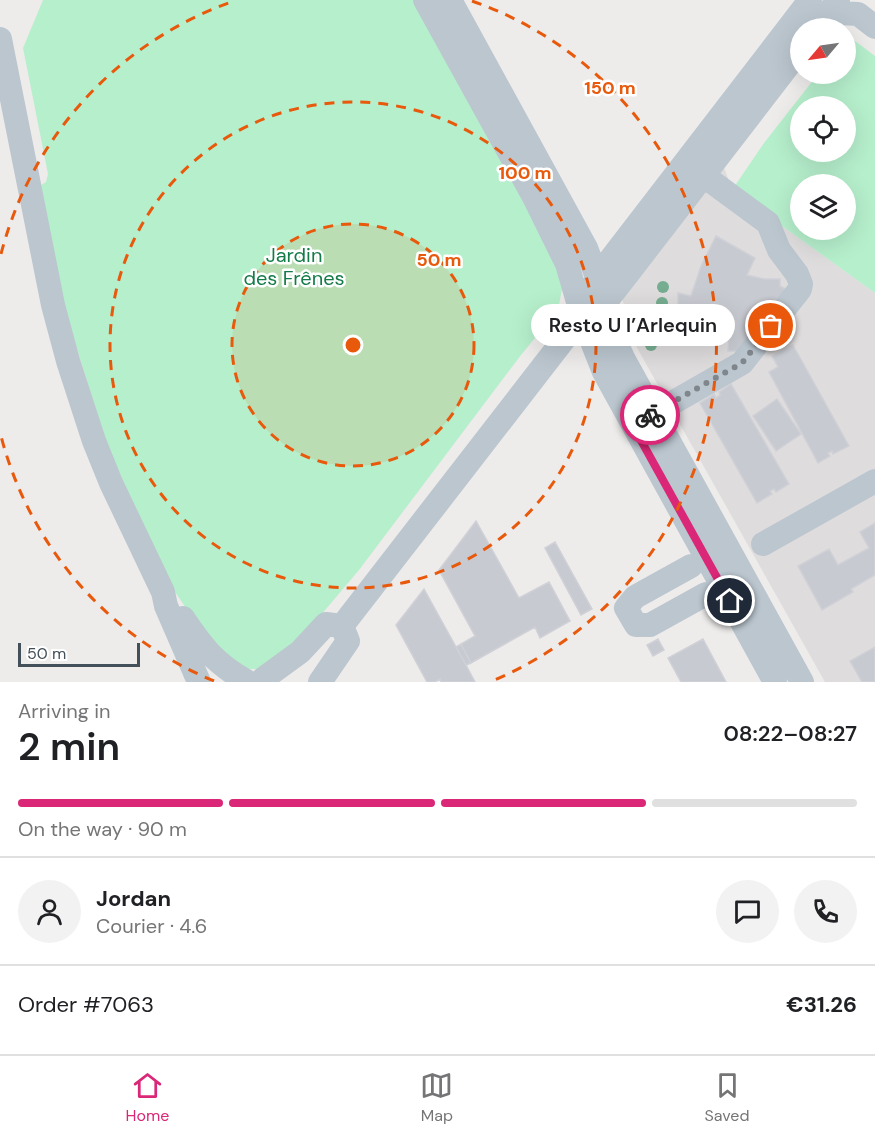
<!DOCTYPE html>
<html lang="en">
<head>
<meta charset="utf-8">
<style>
  :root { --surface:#fff; --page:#f2f2f2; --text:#202124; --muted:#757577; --line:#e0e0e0; --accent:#db2777 }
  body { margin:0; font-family:"DM Sans",sans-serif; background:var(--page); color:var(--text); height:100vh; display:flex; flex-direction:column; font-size:22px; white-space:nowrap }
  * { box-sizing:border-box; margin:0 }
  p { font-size:20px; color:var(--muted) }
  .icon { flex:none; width:33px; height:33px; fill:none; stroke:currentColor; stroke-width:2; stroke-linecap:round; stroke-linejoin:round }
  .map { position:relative; height:682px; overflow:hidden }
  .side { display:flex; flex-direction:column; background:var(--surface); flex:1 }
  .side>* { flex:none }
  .needle { width:39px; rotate:241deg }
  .controls { position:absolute; left:790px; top:18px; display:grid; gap:12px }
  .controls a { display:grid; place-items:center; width:66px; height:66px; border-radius:50%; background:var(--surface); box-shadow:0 6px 24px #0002; font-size:30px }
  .scale { position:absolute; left:18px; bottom:15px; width:122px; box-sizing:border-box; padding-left:6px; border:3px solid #434f59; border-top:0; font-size:16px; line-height:21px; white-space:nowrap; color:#434f59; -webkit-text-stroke:4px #fff; paint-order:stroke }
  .pin { position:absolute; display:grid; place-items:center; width:51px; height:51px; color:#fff; margin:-26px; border:3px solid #fff; border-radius:50%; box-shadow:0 2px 6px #0007 }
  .courier { position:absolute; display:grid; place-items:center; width:60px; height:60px; margin:-30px; border:4px solid #db2777; border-radius:50%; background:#fff; color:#222; box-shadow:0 2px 8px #0007 }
  .bubble { position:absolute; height:42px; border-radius:21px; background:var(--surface); box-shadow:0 6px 24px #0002; font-size:20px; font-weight:600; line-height:42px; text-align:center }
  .headline em { font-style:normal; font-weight:600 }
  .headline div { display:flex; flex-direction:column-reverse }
  .headline { display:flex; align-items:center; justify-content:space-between; height:102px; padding:0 18px }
  h1 { font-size:39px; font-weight:600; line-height:45px }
  .bar { display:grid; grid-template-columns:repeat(4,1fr); gap:9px 6px; align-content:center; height:72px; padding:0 18px }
  .bar i { height:8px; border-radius:4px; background:var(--line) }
  .bar .on { background:var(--accent) }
  .bar p { grid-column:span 4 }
  .line { display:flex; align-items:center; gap:15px; padding:0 18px; border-top:2px solid var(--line) }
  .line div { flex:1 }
  .round { display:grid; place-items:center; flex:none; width:63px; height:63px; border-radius:32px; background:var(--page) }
  .menu { display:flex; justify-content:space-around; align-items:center; height:84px; border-top:2px solid var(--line); background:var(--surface); font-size:16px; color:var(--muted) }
  .menu a { display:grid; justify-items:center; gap:3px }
  .menu .on { color:var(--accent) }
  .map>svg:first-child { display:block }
  .education { fill:#dfdcdd }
  .green { fill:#b6efcc; fill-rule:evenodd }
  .building { fill:#c8cad1; stroke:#cfd1d7; stroke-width:1.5 }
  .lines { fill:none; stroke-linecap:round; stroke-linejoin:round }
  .minor { stroke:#bbc6cf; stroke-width:24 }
  .tree { fill:#76ad91 }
  .done { stroke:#7f868c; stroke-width:6; stroke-dasharray:0 10.8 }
  .route { stroke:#db2777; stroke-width:8 }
  .ring { fill:none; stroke:#e8590c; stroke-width:3; stroke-dasharray:10 8 }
  .labels { text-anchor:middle; stroke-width:5; stroke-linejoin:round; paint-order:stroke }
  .park-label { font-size:20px; fill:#137b48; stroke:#fff }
  .centre { fill:#e8590c; stroke:#fff; stroke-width:3 }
  .ring-label { font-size:18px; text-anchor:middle; font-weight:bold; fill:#e8590c; stroke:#fff; stroke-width:5; stroke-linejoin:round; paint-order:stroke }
</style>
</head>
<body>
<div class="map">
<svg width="875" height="682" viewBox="0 0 875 682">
  <rect width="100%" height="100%" fill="#eeebeb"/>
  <path class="education" d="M 724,167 L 732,190 L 875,293 L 875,682 L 825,682 L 636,346 L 621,295 Z"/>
  <path class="green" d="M 43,0 L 417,0 L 533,213 L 557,271 L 562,289 L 558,310 L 521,355 L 359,570 L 304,635 L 262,669 L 244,669 L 203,633 L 175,592 L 109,451 L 65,311 L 41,185 L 46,182 L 48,174 L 23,48 Z
    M 847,35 L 875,56 L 875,293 L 732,190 L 764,143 L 818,74 L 846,74 ZM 801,106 L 846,106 L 846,152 L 801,152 ZM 801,184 L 846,184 L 846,230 L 801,230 Z"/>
  <path class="building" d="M 716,236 L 755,258 L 747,275 L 764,279 L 780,279 L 780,286 L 791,292 L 769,319 L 754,317 L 751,340 L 744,351 L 728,351 L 729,338 L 685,333 L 684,340 L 669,337 L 675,324 L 685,325 L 688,312 L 678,310 L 678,293 L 691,296 L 701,266 Z
    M 793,345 L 849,446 L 833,454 L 832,451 L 828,453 L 830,456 L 818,463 L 769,372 L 778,367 L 772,356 Z
    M 731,384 L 789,484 L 776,492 L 774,489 L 770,491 L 772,494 L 757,503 L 700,403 L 714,394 L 716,398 L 720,395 L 719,392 Z
    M 777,399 L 801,434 L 776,451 L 753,416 Z
    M 476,521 L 519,598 L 549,582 L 570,621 L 540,638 L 535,627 L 471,663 L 461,644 L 475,636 L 439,570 Z
    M 875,523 L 875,575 L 851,589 L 853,592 L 822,610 L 798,566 L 829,549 L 838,565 L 869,548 L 860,532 Z
    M 555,542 L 592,609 L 581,615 L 545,548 Z
    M 424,589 L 466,665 L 475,682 L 441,682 L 440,679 L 435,682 L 427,682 L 396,625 Z
    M 658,639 L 664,650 L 653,656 L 647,645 Z
    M 703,639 L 726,682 L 681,682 L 668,658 Z
    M 461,644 L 471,663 L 466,665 L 456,647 Z
    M 875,647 L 875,682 L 862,682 L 850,661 Z"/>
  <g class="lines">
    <path class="minor" d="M 425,0 L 534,197 L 567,264 L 582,316 L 604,372 L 775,682
      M 450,0 L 586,248 L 597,277 L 609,326 L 623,358 L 802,682
      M 832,8 L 839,13 L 858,14 L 875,27
      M 817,28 L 838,0
      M 0,39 L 53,305 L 68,361 L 94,441 L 111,483 L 163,592 L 166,606 L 199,682
      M 594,309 L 604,304 L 626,276 L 801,49
      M 639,422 L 742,363 L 800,289 L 801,284 L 797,274 L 779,250 L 768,223 L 704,176
      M 763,544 L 875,481
      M 691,566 L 635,597 L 626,608 L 636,625 L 650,625 L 706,594
      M 183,618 C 203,648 215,663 246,681
      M 342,626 L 582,316 L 597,277 L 810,0
      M 263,679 L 300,652 L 326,624 L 342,626
      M 320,682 L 348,641 L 342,626"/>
  </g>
  <g class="tree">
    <circle cx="663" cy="287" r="6"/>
    <circle cx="662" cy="303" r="6"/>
    <circle cx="660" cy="325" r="6"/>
    <circle cx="651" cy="345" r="6"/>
  </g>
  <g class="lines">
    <path class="done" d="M 650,415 L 742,363 L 771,326"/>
    <path class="route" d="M 650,415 L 633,426 L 730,601"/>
  </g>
  <circle cx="353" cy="345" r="121" fill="#e8590c" fill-opacity=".12"/>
  <g class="ring">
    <circle cx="353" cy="345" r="121"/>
    <circle cx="353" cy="345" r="243"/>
    <path d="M214 681A364 364 0 0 1 1 436M1 254A364 364 0 0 1 234 1M472 1A364 364 0 0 1 492 681"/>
  </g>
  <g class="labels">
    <g class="park-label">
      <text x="294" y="262">Jardin<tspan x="294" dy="23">des Frênes</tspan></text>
    </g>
  </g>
  <circle cx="353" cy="345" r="9" class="centre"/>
  <g class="ring-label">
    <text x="610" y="94">150 m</text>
    <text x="525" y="179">100 m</text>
    <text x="439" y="266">50 m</text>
  </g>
</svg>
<div class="controls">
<a><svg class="needle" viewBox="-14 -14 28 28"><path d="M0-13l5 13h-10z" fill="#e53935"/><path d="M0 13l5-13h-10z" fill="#757577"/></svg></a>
<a><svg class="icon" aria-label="locate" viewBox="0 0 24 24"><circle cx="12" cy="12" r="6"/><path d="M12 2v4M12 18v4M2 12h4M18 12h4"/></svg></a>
<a><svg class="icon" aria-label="layers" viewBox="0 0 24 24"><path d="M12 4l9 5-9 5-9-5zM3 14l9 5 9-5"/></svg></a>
</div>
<div class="scale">50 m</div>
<div class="pin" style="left:771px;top:326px;background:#ea580c"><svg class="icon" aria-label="bag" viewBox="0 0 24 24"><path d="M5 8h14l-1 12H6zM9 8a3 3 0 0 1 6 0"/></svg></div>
<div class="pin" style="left:730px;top:601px;background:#1f2937"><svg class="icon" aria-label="home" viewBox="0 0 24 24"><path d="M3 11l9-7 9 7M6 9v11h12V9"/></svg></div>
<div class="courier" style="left:650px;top:415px"><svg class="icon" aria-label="bike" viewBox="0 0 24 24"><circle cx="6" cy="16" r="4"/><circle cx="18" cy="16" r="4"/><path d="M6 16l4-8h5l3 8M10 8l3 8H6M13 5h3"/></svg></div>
<div class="bubble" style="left:531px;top:304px;width:204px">Resto U l’Arlequin</div>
</div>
<section class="side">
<div class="headline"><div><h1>2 min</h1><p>Arriving in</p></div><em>08:22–08:27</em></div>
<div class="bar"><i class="on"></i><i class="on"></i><i class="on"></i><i></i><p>On the way · 90 m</p></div>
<div class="line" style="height:108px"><a class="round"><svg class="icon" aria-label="person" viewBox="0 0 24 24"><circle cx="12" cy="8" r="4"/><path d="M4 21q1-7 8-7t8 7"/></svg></a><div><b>Jordan</b><p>Courier · 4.6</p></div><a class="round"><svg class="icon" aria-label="chat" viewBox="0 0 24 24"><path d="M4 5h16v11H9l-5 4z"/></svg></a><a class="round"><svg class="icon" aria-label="phone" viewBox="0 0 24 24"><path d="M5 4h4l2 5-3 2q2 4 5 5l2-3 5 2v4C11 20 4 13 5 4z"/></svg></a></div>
<div class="line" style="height:78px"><div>Order #7063</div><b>€31.26</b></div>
</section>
<nav class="menu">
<a class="on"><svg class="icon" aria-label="home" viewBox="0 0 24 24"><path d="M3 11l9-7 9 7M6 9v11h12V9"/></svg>Home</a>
<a><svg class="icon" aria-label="map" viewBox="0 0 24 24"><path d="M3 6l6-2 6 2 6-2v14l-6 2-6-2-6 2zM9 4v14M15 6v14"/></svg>Map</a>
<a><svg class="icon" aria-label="saved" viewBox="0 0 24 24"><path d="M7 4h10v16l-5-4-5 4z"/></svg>Saved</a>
</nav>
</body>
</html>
